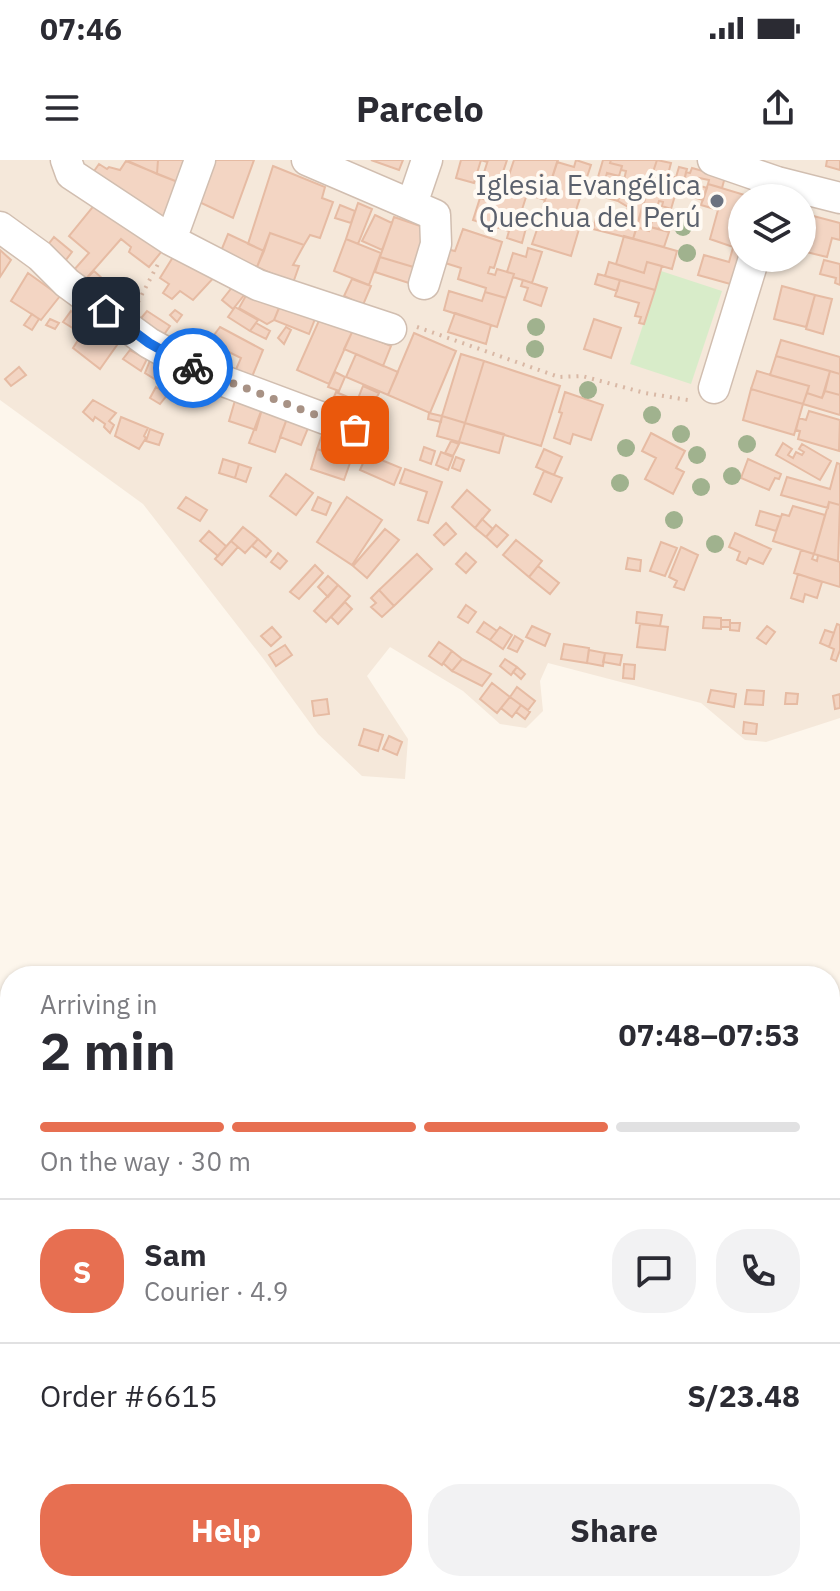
<!DOCTYPE html>
<html lang="en">
<head>
<meta charset="utf-8">
<style>
  :root { --surface:#fff; --page:#f2f2f3; --text:#2b2b33; --muted:#7c7c81; --line:#e1e1e2; --accent:#e76f51 }
  body { margin:0; font-family:"IBM Plex Sans",sans-serif; background:var(--page); color:var(--text); height:100vh; display:flex; flex-direction:column; font-size:30px; white-space:nowrap }
  * { box-sizing:border-box; margin:0 }
  p { font-size:26px; color:var(--muted) }
  .icon { flex:none; width:44px; height:44px; fill:none; stroke:currentColor; stroke-width:2; stroke-linecap:round; stroke-linejoin:round }
  .map { position:relative; flex:1; overflow:hidden }
  .side { position:absolute; left:0px; top:806px; width:840px; height:626px; display:flex; flex-direction:column; background:var(--surface); border-radius:32px 32px 0 0; box-shadow:0 2px 6px #0004 }
  .side>* { flex:none }
  .controls { position:absolute; left:728px; top:24px; display:grid; gap:16px }
  .controls a { display:grid; place-items:center; width:88px; height:88px; border-radius:50%; background:var(--surface); box-shadow:0 2px 6px #0004; font-size:40px }
  .pin { position:absolute; display:grid; place-items:center; width:68px; height:68px; color:#fff; margin:-34px; border-radius:16px; box-shadow:0 4px 12px #0006 }
  .courier { position:absolute; display:grid; place-items:center; width:80px; height:80px; margin:-40px; border:6px solid #1a73e8; border-radius:50%; background:#fff; color:#222; box-shadow:0 2px 10px #0007 }
  .head em { font-style:normal; font-weight:700 }
  .head div { display:flex; flex-direction:column-reverse }
  .head { display:flex; align-items:center; justify-content:space-between; height:136px; padding:0 40px }
  h1 { font-size:52px; font-weight:700; line-height:60px }
  .bar { display:grid; grid-template-columns:repeat(4,1fr); gap:12px 8px; align-content:center; height:96px; padding:0 40px }
  .bar i { height:10px; border-radius:6px; background:var(--line) }
  .bar .selected { background:var(--accent) }
  .bar p { grid-column:span 4 }
  .line { display:flex; align-items:center; gap:20px; padding:0 40px; border-top:2px solid var(--line) }
  .line div { flex:1 }
  .round { display:grid; place-items:center; flex:none; width:84px; height:84px; border-radius:32px; background:var(--page) }
  .button { display:flex; gap:16px; margin-top:auto; padding:16px 40px }
  .button a { flex:1; height:92px; border-radius:32px; background:var(--accent); color:#fff; font-size:32px; font-weight:700; line-height:92px; text-align:center }
  .button a+a { background:var(--page); color:var(--text) }
  .status { display:flex; justify-content:space-between; align-items:center; height:56px; padding:0 40px; background:var(--surface); direction:ltr }
  .status svg { height:22px; fill:currentColor }
  header { display:flex; justify-content:space-between; align-items:center; height:104px; padding:0 40px; background:var(--surface); font-size:36px; font-weight:700 }
  .map>svg:first-child { display:block }
  .residential { fill:#f5e8da; fill-rule:evenodd }
  .green { fill:#d8ecc9 }
  .building { fill:#f3d5c3; stroke:#e6bba3; stroke-width:2 }
  .lines { fill:none; stroke-linecap:round; stroke-linejoin:round }
  .street-casing { stroke:#d1beb0; stroke-width:33 }
  .path { stroke:#d9b8a5; stroke-width:4; stroke-dasharray:2 6; stroke-linecap:butt }
  .street { stroke:#fff; stroke-width:30 }
  .tree { fill:#a0b28e }
  .done { stroke:#a89285; stroke-width:8; stroke-dasharray:0 14.4 }
  .route { stroke:#1a73e8; stroke-width:10 }
  .worship-dot { fill:#6b7280; stroke:#fffaf3; stroke-width:3 }
  .labels { text-anchor:middle; stroke-width:8; stroke-linejoin:round; paint-order:stroke }
  .worship-label { font-size:28px; fill:#5b616d; stroke:#fffaf3; text-anchor:end }
</style>
</head>
<body>
<div class="status"><b>07:46</b><svg viewBox="0 0 49 12"><path d="M0 12V9h3v3zM5 12V6h3v6zM10 12V3h3v9zM15 12V0h3v12zM26 1h20v11H26zM47 4h2v5h-2z"/></svg></div>
<header><svg class="icon" aria-label="menu" viewBox="0 0 24 24"><path d="M4 6h16M4 12h16M4 18h16"/></svg>Parcelo<svg class="icon" aria-label="share" viewBox="0 0 24 24"><path d="M12 15V3M7 8l5-5 5 5M5 13v7h14v-7"/></svg></header>
<div class="map">
<svg width="840" height="1431" viewBox="0 0 840 1431">
  <rect width="100%" height="100%" fill="#fdf6ec"/>
  <path class="residential" d="M 0,0 L 840,0 L 840,558 L 766,582 L 745,580 L 701,543 L 548,503 L 540,521 L 543,551 L 526,568 L 500,564 L 463,531 L 390,487 L 367,516 L 408,579 L 405,619 L 362,616 L 318,574 L 265,501 L 143,344 L 0,240 ZM 742,38 L 802,38 L 802,98 L 742,98 Z"/>
  <path class="green" d="M 661,111 L 722,131 L 691,224 L 630,204 Z"/>
  <path class="building" d="M 129,0 L 158,0 L 157,14 L 128,1 Z
    M 158,0 L 195,0 L 183,24 L 157,14 Z
    M 212,0 L 254,0 L 233,58 L 195,40 Z
    M 371,0 L 403,0 L 399,10 Z
    M 461,0 L 488,0 L 487,2 L 481,0 L 474,23 L 456,18 Z
    M 488,0 L 507,0 L 497,30 L 480,25 Z
    M 514,0 L 558,0 L 545,40 L 505,27 Z
    M 576,0 L 591,5 L 574,56 L 543,46 L 557,2 L 574,7 Z
    M 603,0 L 611,0 L 610,3 L 622,6 L 619,16 L 607,13 L 600,36 L 593,34 Z
    M 611,0 L 657,0 L 648,27 L 624,20 L 626,11 L 621,10 L 622,6 L 610,3 Z
    M 657,0 L 671,3 L 666,22 L 652,15 Z
    M 827,0 L 840,0 L 840,10 L 826,6 Z
    M 126,1 L 183,24 L 167,65 L 92,14 L 99,4 L 107,9 L 109,7 L 120,10 Z
    M 273,6 L 325,27 L 322,38 L 333,42 L 320,78 L 310,75 L 304,85 L 270,73 L 264,91 L 248,84 Z
    M 679,7 L 687,9 L 684,21 L 692,24 L 689,35 L 676,32 L 679,24 L 671,22 L 673,17 L 676,17 Z
    M 692,8 L 725,17 L 722,28 L 708,24 L 709,20 L 699,18 L 697,25 L 684,21 L 686,12 L 690,13 Z
    M 607,13 L 625,18 L 618,41 L 600,36 Z
    M 652,17 L 666,22 L 664,26 L 677,29 L 671,49 L 662,46 L 663,42 L 659,41 L 657,48 L 660,49 L 659,54 L 642,49 L 647,33 L 651,34 L 653,29 L 648,27 Z
    M 624,20 L 648,27 L 633,79 L 593,69 L 597,54 L 624,62 L 628,47 L 618,41 Z
    M 708,24 L 748,36 L 742,38 L 742,57 L 733,87 L 710,79 L 718,50 L 701,45 Z
    M 499,25 L 527,34 L 517,65 L 526,68 L 522,83 L 507,78 L 509,71 L 473,60 L 480,38 L 493,42 Z
    M 697,25 L 707,28 L 703,40 L 693,37 Z
    M 100,38 L 166,86 L 149,107 L 129,92 L 131,87 L 121,79 L 84,121 L 73,111 L 89,93 L 69,76 Z
    M 358,43 L 372,49 L 358,84 L 346,79 Z
    M 340,45 L 355,51 L 351,63 L 335,58 Z
    M 642,49 L 654,52 L 653,58 L 649,57 L 648,60 L 652,61 L 649,71 L 637,67 Z
    M 654,52 L 664,55 L 659,69 L 650,67 L 652,61 L 648,60 L 649,57 L 653,58 Z
    M 802,53 L 840,63 L 840,80 L 832,78 L 827,97 L 802,91 Z
    M 375,55 L 392,63 L 382,90 L 362,81 Z
    M 570,55 L 582,59 L 571,96 L 532,84 L 541,58 L 566,67 Z
    M 394,57 L 432,70 L 420,109 L 380,97 Z
    M 739,66 L 742,67 L 741,127 L 698,115 L 704,95 L 729,102 Z
    M 637,67 L 649,71 L 650,67 L 669,72 L 664,87 L 633,79 Z
    M 463,69 L 502,82 L 494,108 L 490,107 L 488,113 L 495,115 L 497,109 L 514,114 L 506,138 L 485,132 L 486,128 L 458,119 L 461,108 L 442,102 L 446,89 L 455,91 Z
    M 270,73 L 304,85 L 293,105 L 299,106 L 293,123 L 257,107 Z
    M 228,74 L 264,91 L 257,107 L 221,91 Z
    M 624,76 L 677,91 L 672,109 L 647,102 L 644,113 L 616,104 Z
    M 54,77 L 72,92 L 62,105 L 44,90 Z
    M 346,79 L 381,93 L 369,125 L 334,111 Z
    M 528,88 L 542,92 L 532,123 L 513,117 L 514,114 L 507,112 L 513,93 L 526,97 Z
    M 178,89 L 219,112 L 193,140 L 180,131 L 172,139 L 163,133 L 169,124 L 160,118 Z
    M 0,90 L 11,100 L 0,117 Z
    M 380,97 L 420,109 L 415,125 L 375,112 Z
    M 824,100 L 840,104 L 840,125 L 835,123 L 836,118 L 820,114 Z
    M 609,102 L 644,113 L 647,102 L 662,106 L 655,130 L 605,116 Z
    M 94,111 L 104,120 L 94,130 L 84,121 Z
    M 28,113 L 60,136 L 41,160 L 11,141 Z
    M 598,114 L 620,120 L 617,131 L 595,124 Z
    M 352,119 L 371,126 L 363,145 L 344,136 Z
    M 238,120 L 249,129 L 233,149 L 222,140 Z
    M 523,120 L 547,128 L 541,146 L 524,140 L 528,128 L 521,126 Z
    M 620,120 L 655,130 L 644,164 L 639,163 L 641,157 L 635,156 L 639,143 L 615,136 Z
    M 116,122 L 137,132 L 122,151 L 99,134 L 105,127 L 109,130 Z
    M 782,126 L 815,135 L 806,167 L 774,159 Z
    M 449,131 L 482,141 L 485,132 L 506,138 L 497,167 L 444,150 Z
    M 248,132 L 280,145 L 274,160 L 267,164 L 239,148 Z
    M 815,135 L 832,139 L 823,174 L 806,169 Z
    M 282,141 L 317,154 L 309,174 L 274,160 Z
    M 235,147 L 258,160 L 250,171 L 228,157 Z
    M 175,150 L 182,155 L 177,162 L 170,155 Z
    M 71,151 L 87,162 L 79,172 L 63,162 Z
    M 147,151 L 170,166 L 163,176 L 137,163 Z
    M 455,153 L 491,165 L 486,184 L 448,172 Z
    M 32,154 L 39,159 L 32,170 L 24,165 Z
    M 321,156 L 353,170 L 329,224 L 297,210 Z
    M 92,158 L 122,178 L 100,209 L 73,188 Z
    M 50,159 L 59,163 L 55,169 L 46,165 Z
    M 594,159 L 621,168 L 611,198 L 584,189 Z
    M 256,163 L 270,171 L 266,179 L 250,171 Z
    M 220,167 L 263,190 L 249,224 L 234,214 L 241,198 L 229,192 L 221,203 L 202,191 Z
    M 286,167 L 291,170 L 284,184 L 278,178 Z
    M 353,170 L 391,186 L 383,206 L 344,189 Z
    M 414,173 L 456,191 L 430,253 L 388,235 Z
    M 781,180 L 840,197 L 840,214 L 776,196 Z
    M 130,190 L 147,199 L 141,211 L 123,199 Z
    M 153,193 L 165,207 L 192,225 L 185,238 L 145,213 Z
    M 356,194 L 398,212 L 388,235 L 346,217 Z
    M 461,194 L 484,201 L 465,263 L 442,256 Z
    M 776,196 L 830,211 L 822,238 L 807,233 L 809,226 L 770,215 Z
    M 484,201 L 560,226 L 541,286 L 465,263 Z
    M 19,207 L 26,215 L 11,226 L 5,219 Z
    M 757,211 L 809,226 L 803,244 L 751,229 Z
    M 830,211 L 840,214 L 840,235 L 825,231 Z
    M 335,212 L 345,217 L 339,231 L 328,227 Z
    M 363,226 L 379,233 L 372,247 L 357,241 Z
    M 156,227 L 168,234 L 160,244 L 150,238 Z
    M 751,229 L 803,244 L 794,275 L 743,260 Z
    M 825,231 L 840,235 L 840,255 L 803,244 L 807,233 L 822,238 Z
    M 336,232 L 362,243 L 354,260 L 329,249 Z
    M 565,232 L 603,245 L 591,280 L 573,274 L 570,284 L 554,278 L 562,253 L 559,252 Z
    M 236,237 L 263,246 L 256,270 L 229,261 Z
    M 93,240 L 116,253 L 109,261 L 114,265 L 110,273 L 104,267 L 105,264 L 95,257 L 93,261 L 83,252 Z
    M 263,246 L 289,253 L 275,292 L 249,283 Z
    M 364,247 L 377,252 L 369,269 L 356,264 Z
    M 809,251 L 840,260 L 839,291 L 798,279 L 800,271 L 796,270 L 799,258 L 806,260 Z
    M 289,253 L 311,261 L 301,285 L 280,277 Z
    M 429,253 L 442,256 L 441,262 L 428,259 Z
    M 442,256 L 465,263 L 459,282 L 437,276 Z
    M 121,257 L 148,268 L 144,276 L 146,278 L 139,289 L 115,276 Z
    M 465,263 L 504,274 L 499,293 L 459,282 Z
    M 150,269 L 163,274 L 159,285 L 146,281 Z
    M 323,272 L 356,282 L 351,300 L 317,289 Z
    M 651,273 L 685,291 L 676,308 L 684,312 L 673,334 L 645,319 L 656,298 L 642,291 Z
    M 451,281 L 459,284 L 453,296 L 445,293 Z
    M 783,283 L 792,289 L 788,295 L 793,298 L 796,292 L 802,295 L 804,292 L 799,289 L 802,284 L 831,301 L 820,320 L 776,295 Z
    M 424,287 L 435,291 L 431,304 L 420,300 Z
    M 317,289 L 351,300 L 344,320 L 311,309 Z
    M 544,289 L 562,297 L 554,315 L 536,307 Z
    M 441,292 L 453,297 L 448,310 L 436,305 Z
    M 367,294 L 401,308 L 394,325 L 360,310 Z
    M 456,297 L 464,300 L 460,311 L 452,308 Z
    M 223,299 L 239,304 L 235,318 L 219,313 Z
    M 748,299 L 781,314 L 779,319 L 775,318 L 769,330 L 741,318 Z
    M 837,303 L 840,304 L 840,345 L 829,342 L 828,348 L 781,335 L 787,317 L 830,329 Z
    M 239,304 L 251,308 L 246,322 L 235,318 Z
    M 405,309 L 442,322 L 428,363 L 418,360 L 427,332 L 400,323 Z
    M 544,311 L 562,318 L 551,342 L 534,334 Z
    M 286,314 L 313,333 L 296,355 L 270,336 Z
    M 467,330 L 490,350 L 475,368 L 452,347 Z
    M 186,337 L 207,350 L 200,361 L 178,348 Z
    M 318,337 L 331,343 L 326,355 L 312,350 Z
    M 347,337 L 382,360 L 352,405 L 317,382 Z
    M 829,342 L 840,345 L 838,401 L 814,394 Z
    M 793,346 L 825,355 L 814,394 L 773,381 L 782,354 L 789,356 Z
    M 760,351 L 781,357 L 776,371 L 756,365 Z
    M 482,359 L 493,369 L 486,377 L 475,368 Z
    M 446,363 L 456,374 L 444,385 L 434,375 Z
    M 496,365 L 508,375 L 497,387 L 486,377 Z
    M 243,367 L 258,379 L 245,393 L 231,381 Z
    M 385,369 L 399,380 L 367,418 L 353,406 Z
    M 209,371 L 226,386 L 218,396 L 200,381 Z
    M 735,373 L 771,389 L 763,404 L 749,398 L 746,404 L 737,400 L 740,392 L 729,387 Z
    M 258,379 L 271,391 L 266,397 L 252,386 Z
    M 516,380 L 542,401 L 529,417 L 503,395 Z
    M 231,381 L 238,387 L 222,405 L 215,399 Z
    M 661,382 L 677,388 L 665,416 L 650,411 Z
    M 681,387 L 698,395 L 684,430 L 674,427 L 677,421 L 669,417 Z
    M 801,390 L 814,394 L 812,399 L 817,401 L 818,395 L 840,402 L 840,427 L 794,413 Z
    M 278,393 L 287,401 L 280,409 L 271,402 Z
    M 466,393 L 476,402 L 466,413 L 456,404 Z
    M 417,394 L 432,409 L 394,446 L 379,430 Z
    M 628,398 L 641,400 L 640,411 L 626,409 Z
    M 315,405 L 323,413 L 299,439 L 290,432 Z
    M 538,406 L 559,423 L 550,434 L 529,417 Z
    M 798,414 L 822,422 L 817,438 L 805,434 L 803,442 L 791,438 Z
    M 328,416 L 338,425 L 328,437 L 318,427 Z
    M 338,425 L 350,436 L 326,462 L 314,451 Z
    M 379,430 L 394,446 L 382,457 L 371,447 L 376,443 L 371,438 Z
    M 345,442 L 352,449 L 338,464 L 331,457 Z
    M 466,445 L 476,452 L 468,463 L 458,457 Z
    M 637,452 L 662,455 L 660,466 L 636,463 Z
    M 704,457 L 721,458 L 721,469 L 703,468 Z
    M 721,460 L 730,460 L 730,467 L 721,467 Z
    M 484,462 L 497,471 L 490,480 L 477,472 Z
    M 730,463 L 740,463 L 739,471 L 730,470 Z
    M 640,464 L 668,467 L 665,490 L 637,487 Z
    M 837,464 L 840,465 L 840,490 L 836,501 L 831,499 L 834,489 L 829,487 Z
    M 532,466 L 550,474 L 545,486 L 526,477 Z
    M 767,466 L 775,472 L 766,484 L 757,478 Z
    M 272,467 L 281,477 L 271,486 L 261,476 Z
    M 500,467 L 512,475 L 503,489 L 490,480 Z
    M 825,470 L 834,473 L 829,487 L 820,483 Z
    M 515,476 L 523,481 L 517,492 L 508,488 Z
    M 439,482 L 452,491 L 442,505 L 429,496 Z
    M 564,484 L 589,488 L 587,503 L 561,499 Z
    M 285,485 L 292,495 L 276,506 L 269,495 Z
    M 589,490 L 605,493 L 603,506 L 587,503 Z
    M 452,491 L 462,499 L 452,511 L 443,503 Z
    M 605,493 L 622,495 L 620,505 L 603,502 Z
    M 462,499 L 491,514 L 482,526 L 452,511 Z
    M 505,499 L 517,507 L 511,515 L 500,506 Z
    M 624,504 L 635,505 L 634,519 L 623,518 Z
    M 517,507 L 525,514 L 521,519 L 513,512 Z
    M 492,523 L 510,537 L 497,553 L 480,539 Z
    M 517,527 L 535,541 L 528,550 L 510,537 Z
    M 711,530 L 736,534 L 734,547 L 708,542 Z
    M 747,530 L 764,531 L 763,545 L 745,544 Z
    M 786,533 L 798,534 L 797,544 L 785,544 Z
    M 840,534 L 840,548 L 835,549 L 833,536 Z
    M 510,537 L 521,545 L 512,557 L 501,548 Z
    M 327,539 L 329,554 L 314,556 L 312,541 Z
    M 521,545 L 530,552 L 525,559 L 516,552 Z
    M 744,562 L 757,564 L 756,574 L 743,573 Z
    M 364,569 L 383,575 L 378,591 L 359,585 Z
    M 389,576 L 402,582 L 397,595 L 383,589 Z"/>
  <g class="lines">
    <defs>
      <path id="street" d="M 66,0 L 71,14 L 171,80 L 258,125 L 391,169
        M 307,0 L 435,55 L 436,84 L 424,124
        M 713,0 L 777,22 L 840,38
        M 412,44 L 427,0
        M 0,67 L 40,96 L 67,123 L 149,183 L 205,214 L 355,270
        M 171,80 L 200,0
        M 714,228 L 754,98"/>
    </defs>
    <use href="#street" class="street-casing"/>
    <path class="path" d="M 138,142 L 158,104
      M 417,167 L 559,217 L 582,216 L 645,233 L 688,240 L 692,238
      M 830,1231 L 840,1229
      M 640,1431 L 646,1422"/>
    <use href="#street" class="street"/>
  </g>
  <g class="tree">
    <circle cx="683" cy="67" r="9"/>
    <circle cx="687" cy="93" r="9"/>
    <circle cx="536" cy="167" r="9"/>
    <circle cx="535" cy="189" r="9"/>
    <circle cx="588" cy="230" r="9"/>
    <circle cx="652" cy="255" r="9"/>
    <circle cx="681" cy="274" r="9"/>
    <circle cx="747" cy="284" r="9"/>
    <circle cx="626" cy="288" r="9"/>
    <circle cx="697" cy="295" r="9"/>
    <circle cx="732" cy="316" r="9"/>
    <circle cx="620" cy="323" r="9"/>
    <circle cx="701" cy="327" r="9"/>
    <circle cx="674" cy="360" r="9"/>
    <circle cx="715" cy="384" r="9"/>
  </g>
  <g class="lines">
    <path class="done" d="M 193,208 L 355,270"/>
    <path class="route" d="M 106,151 L 149,183 L 193,208"/>
  </g>
  <circle class="worship-dot" cx="717" cy="41" r="8"/>
  <g class="labels">
    <g class="worship-label">
      <text x="701" y="35">Iglesia Evangélica<tspan x="701" dy="32">Quechua del Perú</tspan></text>
    </g>
  </g>
</svg>
<div class="controls">
<a><svg class="icon" aria-label="layers" viewBox="0 0 24 24"><path d="M12 4l9 5-9 5-9-5zM3 14l9 5 9-5"/></svg></a>
</div>
<div class="pin" style="left:355px;top:270px;background:#ea580c"><svg class="icon" aria-label="bag" viewBox="0 0 24 24"><path d="M5 8h14l-1 12H6zM9 8a3 3 0 0 1 6 0"/></svg></div>
<div class="pin" style="left:106px;top:151px;background:#1f2937"><svg class="icon" aria-label="home" viewBox="0 0 24 24"><path d="M3 11l9-7 9 7M6 9v11h12V9"/></svg></div>
<div class="courier" style="left:193px;top:208px"><svg class="icon" aria-label="bike" viewBox="0 0 24 24"><circle cx="6" cy="16" r="4"/><circle cx="18" cy="16" r="4"/><path d="M6 16l4-8h5l3 8M10 8l3 8H6M13 5h3"/></svg></div>
<section class="side">
<div class="head"><div><h1>2 min</h1><p>Arriving in</p></div><em>07:48–07:53</em></div>
<div class="bar"><i class="selected"></i><i class="selected"></i><i class="selected"></i><i></i><p>On the way · 30 m</p></div>
<div class="line" style="height:144px"><b class="round" style="background:var(--accent);color:#fff">S</b><div><b>Sam</b><p>Courier · 4.9</p></div><a class="round"><svg class="icon" aria-label="chat" viewBox="0 0 24 24"><path d="M4 5h16v11H9l-5 4z"/></svg></a><a class="round"><svg class="icon" aria-label="phone" viewBox="0 0 24 24"><path d="M5 4h4l2 5-3 2q2 4 5 5l2-3 5 2v4C11 20 4 13 5 4z"/></svg></a></div>
<div class="line" style="height:104px"><div>Order #6615</div><b>S/23.48</b></div>
<div class="button"><a>Help</a><a>Share</a></div>
</section>
</div>
</body>
</html>
